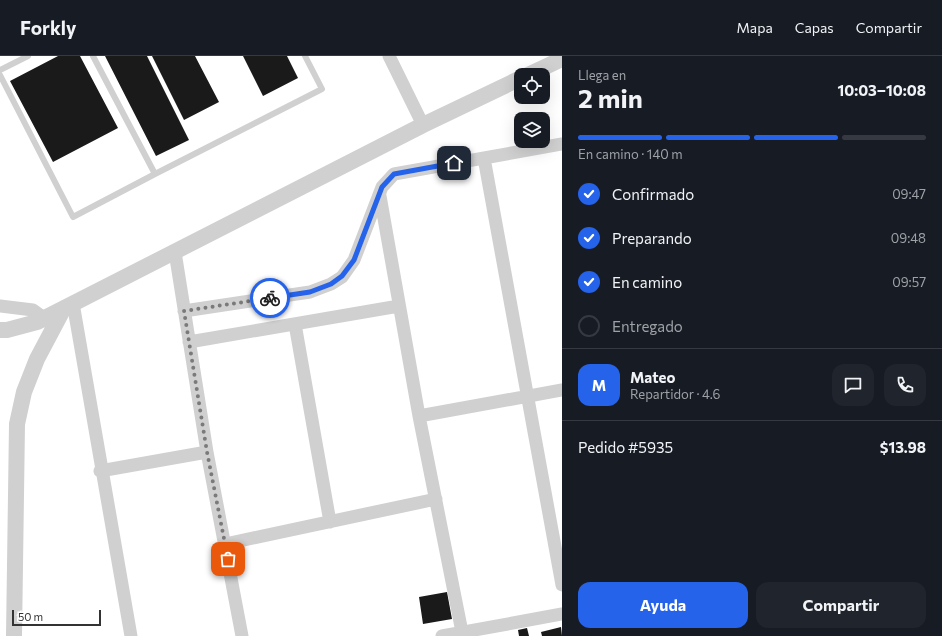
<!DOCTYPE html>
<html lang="es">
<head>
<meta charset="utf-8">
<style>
  :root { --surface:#171b24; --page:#20242c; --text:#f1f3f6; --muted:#9ea1a6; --line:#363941; --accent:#2563eb }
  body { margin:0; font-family:Commissioner,sans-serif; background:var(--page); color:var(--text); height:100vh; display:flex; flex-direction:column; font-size:15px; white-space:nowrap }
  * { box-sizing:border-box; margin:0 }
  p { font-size:13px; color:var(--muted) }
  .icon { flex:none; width:22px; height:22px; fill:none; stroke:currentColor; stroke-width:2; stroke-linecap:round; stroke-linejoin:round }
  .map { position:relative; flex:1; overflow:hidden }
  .panel { display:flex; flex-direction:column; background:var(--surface); width:380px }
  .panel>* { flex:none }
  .tools { position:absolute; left:514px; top:12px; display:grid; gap:8px }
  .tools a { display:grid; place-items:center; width:36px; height:36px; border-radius:8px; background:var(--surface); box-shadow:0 4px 16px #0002; font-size:20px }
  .scale { position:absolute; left:12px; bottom:10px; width:89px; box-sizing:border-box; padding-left:4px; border:2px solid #333; border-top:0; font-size:11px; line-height:14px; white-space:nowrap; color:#333; -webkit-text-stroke:3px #fff; paint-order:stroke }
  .pin { position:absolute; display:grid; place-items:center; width:34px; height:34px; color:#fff; margin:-17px; border-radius:8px; box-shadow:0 2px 6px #0006 }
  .courier { position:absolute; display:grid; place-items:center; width:40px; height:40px; margin:-20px; border:3px solid #2563eb; border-radius:50%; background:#fff; color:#222; box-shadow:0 1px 5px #0007 }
  .headline em { font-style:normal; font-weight:700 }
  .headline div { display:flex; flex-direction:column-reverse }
  .headline { display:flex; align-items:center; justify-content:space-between; height:68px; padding:0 16px }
  h1 { font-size:26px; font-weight:700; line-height:30px }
  .bar { display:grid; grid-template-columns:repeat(4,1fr); gap:6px 4px; align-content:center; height:48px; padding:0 16px }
  .bar i { height:5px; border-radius:3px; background:var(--line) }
  .bar .on { background:var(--accent) }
  .bar p { grid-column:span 4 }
  .line { display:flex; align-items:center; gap:10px; padding:0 16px; border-top:1px solid var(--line) }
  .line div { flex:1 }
  .round { display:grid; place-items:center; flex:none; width:42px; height:42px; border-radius:12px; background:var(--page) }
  ol { padding:0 16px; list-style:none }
  li { display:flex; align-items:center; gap:12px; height:44px }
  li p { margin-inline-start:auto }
  li .icon { padding:4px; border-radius:50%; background:var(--accent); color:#fff; stroke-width:4 }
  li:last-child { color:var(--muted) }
  li i { width:22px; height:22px; border:2px solid var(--line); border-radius:50% }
  .cta { display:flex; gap:8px; margin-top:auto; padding:8px 16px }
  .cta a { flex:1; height:46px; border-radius:12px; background:var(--accent); color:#fff; font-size:16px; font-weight:700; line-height:46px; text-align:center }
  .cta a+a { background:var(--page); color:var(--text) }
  header { display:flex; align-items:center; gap:24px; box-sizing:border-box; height:56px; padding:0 20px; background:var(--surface); border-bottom:1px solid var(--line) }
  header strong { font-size:19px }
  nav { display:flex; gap:22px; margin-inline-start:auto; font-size:14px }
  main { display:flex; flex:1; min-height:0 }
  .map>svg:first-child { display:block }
  .building { fill:#1a1a1a }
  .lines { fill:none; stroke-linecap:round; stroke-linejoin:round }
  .service { stroke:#d0d0d0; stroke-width:6 }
  .minor { stroke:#d0d0d0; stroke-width:13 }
  .tertiary { stroke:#d0d0d0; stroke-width:16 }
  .done { stroke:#7a7a7a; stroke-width:4; stroke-dasharray:0 7.2 }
  .route { stroke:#2563eb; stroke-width:5 }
</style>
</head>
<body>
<header>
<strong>Forkly</strong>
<nav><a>Mapa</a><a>Capas</a><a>Compartir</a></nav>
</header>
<main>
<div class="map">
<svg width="562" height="580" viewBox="0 0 562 580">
  <rect width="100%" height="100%" fill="#fff"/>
  <path class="building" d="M 58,0 L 80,0 L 118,72 L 53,106 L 10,25 Z
    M 105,0 L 147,0 L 189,84 L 156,100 Z
    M 152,0 L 195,0 L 219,46 L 184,64 Z
    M 243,0 L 287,0 L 298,22 L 263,40 Z
    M 447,536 L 452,563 L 423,568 L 419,541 Z
    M 561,571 L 562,580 L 542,580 L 541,576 Z
    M 527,572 L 529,580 L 519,580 L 518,574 Z"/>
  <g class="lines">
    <path class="service" d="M 93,0 L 155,118 L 322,33 L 305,0
      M 0,14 L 28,0
      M 0,19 L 73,161 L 155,118"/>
    <path class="minor" d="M 389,0 L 423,69
      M 484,102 L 562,529
      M 380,140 L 419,360 L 462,576
      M 175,196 L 207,396 L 242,580
      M 73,247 L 131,580
      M 0,250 L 33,254 L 44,262
      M 184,255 L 310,236 L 331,228 L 342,221 L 354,204 L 382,131 L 394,118 L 562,88
      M 295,268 L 330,466
      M 189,286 L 399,250
      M 419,360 L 562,334
      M 100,415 L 207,396
      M 225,488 L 436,443
      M 442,580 L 562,558"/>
    <path class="tertiary" d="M 528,19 L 562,3
      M 0,274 L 7,274 L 37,266 L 423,69 L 521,22
      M 14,580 L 17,368 L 24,336 L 37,303 L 64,252"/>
  </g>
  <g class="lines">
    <path class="done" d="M 228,503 L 207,396 L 184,255 L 270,242"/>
    <path class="route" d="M 270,242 L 310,236 L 331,228 L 342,220 L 354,204 L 382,131 L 394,118 L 454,107"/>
  </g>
</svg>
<div class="tools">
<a><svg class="icon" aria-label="locate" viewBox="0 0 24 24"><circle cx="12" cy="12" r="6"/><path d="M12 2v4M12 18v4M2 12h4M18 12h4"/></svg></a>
<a><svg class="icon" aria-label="layers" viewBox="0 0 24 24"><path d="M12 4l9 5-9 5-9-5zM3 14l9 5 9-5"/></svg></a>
</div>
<div class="scale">50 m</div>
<div class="pin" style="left:228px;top:503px;background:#ea580c"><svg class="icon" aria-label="bag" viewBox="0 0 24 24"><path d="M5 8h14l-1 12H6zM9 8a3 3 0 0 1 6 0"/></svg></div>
<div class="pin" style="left:454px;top:107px;background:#1f2937"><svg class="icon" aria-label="home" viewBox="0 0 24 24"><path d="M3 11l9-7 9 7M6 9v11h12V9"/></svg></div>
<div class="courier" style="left:270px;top:242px"><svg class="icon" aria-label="bike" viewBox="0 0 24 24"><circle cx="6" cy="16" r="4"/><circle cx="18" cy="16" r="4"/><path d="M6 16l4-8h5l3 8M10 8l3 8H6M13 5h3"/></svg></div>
</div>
<section class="panel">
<div class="headline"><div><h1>2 min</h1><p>Llega en</p></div><em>10:03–10:08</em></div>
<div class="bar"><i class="on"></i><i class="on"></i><i class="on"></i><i></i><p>En camino · 140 m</p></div>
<ol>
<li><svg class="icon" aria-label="check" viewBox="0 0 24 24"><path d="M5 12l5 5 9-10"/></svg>Confirmado<p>09:47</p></li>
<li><svg class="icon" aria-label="check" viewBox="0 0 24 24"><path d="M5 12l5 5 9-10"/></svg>Preparando<p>09:48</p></li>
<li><svg class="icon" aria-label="check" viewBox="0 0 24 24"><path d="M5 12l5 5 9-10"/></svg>En camino<p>09:57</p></li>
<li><i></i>Entregado</li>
</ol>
<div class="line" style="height:72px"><b class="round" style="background:var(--accent);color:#fff">M</b><div><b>Mateo</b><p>Repartidor · 4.6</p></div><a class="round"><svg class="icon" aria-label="chat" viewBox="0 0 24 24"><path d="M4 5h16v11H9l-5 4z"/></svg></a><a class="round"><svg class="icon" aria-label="phone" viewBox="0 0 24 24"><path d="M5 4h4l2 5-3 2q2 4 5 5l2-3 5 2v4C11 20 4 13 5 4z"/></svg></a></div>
<div class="line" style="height:52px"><div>Pedido #5935</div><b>$13.98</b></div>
<div class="cta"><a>Ayuda</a><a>Compartir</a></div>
</section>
</main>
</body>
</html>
